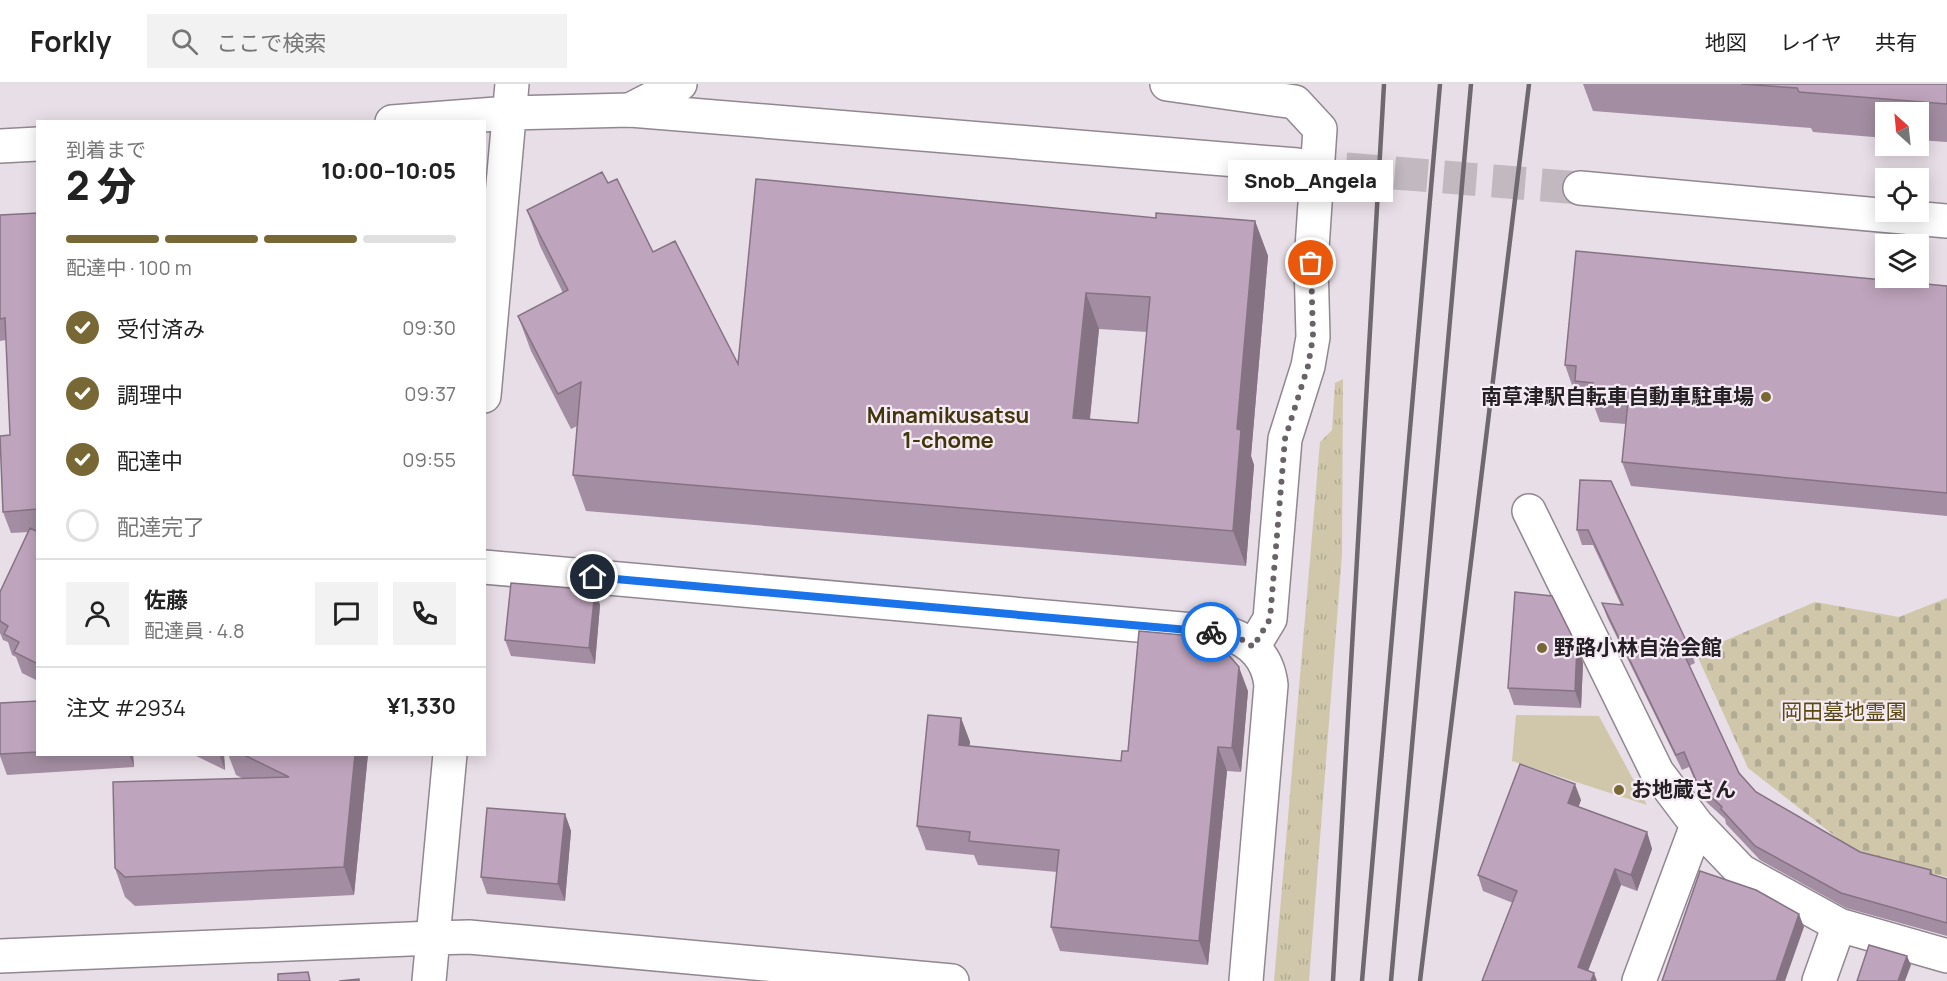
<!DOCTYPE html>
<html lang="ja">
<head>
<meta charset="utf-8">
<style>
  :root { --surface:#fff; --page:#f2f2f2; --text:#222; --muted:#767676; --line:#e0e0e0; --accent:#786836 }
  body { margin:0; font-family:Manrope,"Noto Sans JP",sans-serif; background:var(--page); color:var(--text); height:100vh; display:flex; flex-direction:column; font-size:22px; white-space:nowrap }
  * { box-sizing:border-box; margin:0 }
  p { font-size:20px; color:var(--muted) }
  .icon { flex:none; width:33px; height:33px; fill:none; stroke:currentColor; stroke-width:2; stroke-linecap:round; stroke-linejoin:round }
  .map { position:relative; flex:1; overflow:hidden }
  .sheet { position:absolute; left:36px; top:36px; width:450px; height:636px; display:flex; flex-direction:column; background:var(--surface); border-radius:0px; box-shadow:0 3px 15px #0003 }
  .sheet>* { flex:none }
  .needle { width:39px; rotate:333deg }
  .buttons { position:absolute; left:1875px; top:18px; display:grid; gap:12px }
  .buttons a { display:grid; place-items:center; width:54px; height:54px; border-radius:0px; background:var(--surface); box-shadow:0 3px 15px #0003; font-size:30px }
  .pin { position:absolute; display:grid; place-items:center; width:51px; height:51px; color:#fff; margin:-26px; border:3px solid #fff; border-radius:50%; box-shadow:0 2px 6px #0007 }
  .courier { position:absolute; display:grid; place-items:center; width:60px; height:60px; margin:-30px; border:4px solid #1a73e8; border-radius:50%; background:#fff; color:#222; box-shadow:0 2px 8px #0007 }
  .bubble { position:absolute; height:42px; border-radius:0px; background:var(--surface); box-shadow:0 3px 15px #0003; font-size:20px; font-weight:800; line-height:42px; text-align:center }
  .headline em { font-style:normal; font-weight:800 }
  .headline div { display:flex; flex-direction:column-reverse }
  .headline { display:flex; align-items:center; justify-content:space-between; height:102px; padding:0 30px }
  h1 { font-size:39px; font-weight:800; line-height:45px }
  .bar { display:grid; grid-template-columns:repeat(4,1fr); gap:9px 6px; align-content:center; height:72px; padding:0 30px }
  .bar i { height:8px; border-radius:4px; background:var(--line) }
  .bar .selected { background:var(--accent) }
  .bar p { grid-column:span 4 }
  .line { display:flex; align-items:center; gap:15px; padding:0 30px; border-top:2px solid var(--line) }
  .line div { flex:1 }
  .round { display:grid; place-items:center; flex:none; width:63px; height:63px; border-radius:0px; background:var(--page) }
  ol { padding:0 30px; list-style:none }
  li { display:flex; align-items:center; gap:18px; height:66px }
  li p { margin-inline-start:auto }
  li .icon { padding:6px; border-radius:50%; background:var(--accent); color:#fff; stroke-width:4 }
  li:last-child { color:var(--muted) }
  li i { width:33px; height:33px; border:3px solid var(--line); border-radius:50% }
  header { display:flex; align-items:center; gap:36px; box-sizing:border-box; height:84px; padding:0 30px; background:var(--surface); border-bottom:2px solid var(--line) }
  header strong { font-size:28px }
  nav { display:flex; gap:33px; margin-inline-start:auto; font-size:21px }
  .search { width:420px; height:54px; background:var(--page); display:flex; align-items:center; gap:15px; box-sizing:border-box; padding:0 21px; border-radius:0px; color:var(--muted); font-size:22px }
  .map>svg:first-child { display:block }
  .grass { fill:url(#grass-tufts) }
  .cemetery { fill:url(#cemetery-stones) }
  .park { fill:#d0c7ab }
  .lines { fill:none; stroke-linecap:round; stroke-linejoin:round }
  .tertiary-tunnel { stroke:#c1b8c0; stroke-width:33; stroke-dasharray:33 16; stroke-linecap:butt }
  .minor-casing { stroke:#918790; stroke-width:36 }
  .tertiary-casing { stroke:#918790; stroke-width:36 }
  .minor { stroke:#fff; stroke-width:33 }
  .tertiary { stroke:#fff; stroke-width:33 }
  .rail { stroke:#6f686e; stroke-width:4.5 }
  .wall { fill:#a38da2; fill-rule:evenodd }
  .shaded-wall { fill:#857384 }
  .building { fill:#bea4bc; stroke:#857384; stroke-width:1.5; fill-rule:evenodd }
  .done { stroke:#696268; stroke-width:6; stroke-dasharray:0 10.8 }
  .route { stroke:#1a73e8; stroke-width:8 }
  .poi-dot { fill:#786836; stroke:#f5ebf4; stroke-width:2 }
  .labels { text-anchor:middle; stroke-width:4.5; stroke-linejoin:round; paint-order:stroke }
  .poi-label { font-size:21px; font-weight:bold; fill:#242024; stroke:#f5ebf4; text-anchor:start }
  .park-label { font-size:21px; fill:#5a4911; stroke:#f5ebf4 }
  .neighbourhood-label { font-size:22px; font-weight:bold; fill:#42350b; stroke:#f5ebf4 }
</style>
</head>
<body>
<header>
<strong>Forkly</strong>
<div class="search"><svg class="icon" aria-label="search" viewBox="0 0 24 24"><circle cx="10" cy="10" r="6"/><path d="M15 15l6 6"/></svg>ここで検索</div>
<nav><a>地図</a><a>レイヤ</a><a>共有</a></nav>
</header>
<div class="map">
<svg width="1947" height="897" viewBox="0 0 1947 897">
  <defs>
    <pattern id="grass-tufts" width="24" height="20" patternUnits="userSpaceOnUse" patternTransform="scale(1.5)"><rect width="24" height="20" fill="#d0c7ab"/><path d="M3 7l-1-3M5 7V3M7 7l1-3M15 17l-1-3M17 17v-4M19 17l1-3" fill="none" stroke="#b2ab93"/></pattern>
    <pattern id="cemetery-stones" width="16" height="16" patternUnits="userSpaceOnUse" patternTransform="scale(1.5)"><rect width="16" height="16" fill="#d0c7ab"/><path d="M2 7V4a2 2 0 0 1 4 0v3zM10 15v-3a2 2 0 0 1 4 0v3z" fill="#b2ab93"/></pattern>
  </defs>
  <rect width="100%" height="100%" fill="#e8dee7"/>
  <path class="grass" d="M 1343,295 L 1342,470 L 1309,897 L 1274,897 L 1320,358 L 1332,346 L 1335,299 Z"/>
  <path class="cemetery" d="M 1947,514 L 1947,793 L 1859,771 L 1748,684 L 1696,569 L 1815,518 L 1899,533 Z"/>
  <path class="park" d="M 1516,631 L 1599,632 L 1647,721 L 1512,677 Z"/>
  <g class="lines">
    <path class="tertiary-tunnel" d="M 1297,81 L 1580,104"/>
    <defs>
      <path id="minor" d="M 1167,0 L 1295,18 L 1320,45 L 1311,179 L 1313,253 L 1308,282 L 1285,355 L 1270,535 L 1253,563
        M 630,26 L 680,0
        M 1529,427 L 1657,688 L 1697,741
        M 0,872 L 433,854
        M 1639,897 L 1697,741 L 1741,787 L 1839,841 L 1947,872
        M 1819,897 L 1839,841"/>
      <path id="tertiary" d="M 392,38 L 509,29 L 630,26 L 1297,81
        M 0,62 L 38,60
        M 1580,104 L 1947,137
        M 484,312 L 512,0
        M 484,483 L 1227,549 C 1252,558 1268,574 1271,601 L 1246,897
        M 433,854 L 469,853 L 952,897
        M 429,897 L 450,670"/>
    </defs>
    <use href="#minor" class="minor-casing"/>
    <use href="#tertiary" class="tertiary-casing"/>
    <use href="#minor" class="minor"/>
    <use href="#tertiary" class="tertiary"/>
    <path class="rail" d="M 1333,897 L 1384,0
      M 1362,897 L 1440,0
      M 1391,897 L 1471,0
      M 1420,897 L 1529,0"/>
  </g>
  <path class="wall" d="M 1583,0 L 1947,0 L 1947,58 L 1918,56 L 1918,28 L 1886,28 L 1886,54 L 1813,48 L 1811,44 L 1593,27 Z
    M 608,99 L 653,168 L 738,280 L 1156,134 L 1255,137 L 1268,172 L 1251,372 L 1254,381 L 1246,482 L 586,427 L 573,391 L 577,342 L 571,345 L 531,267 L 518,232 L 563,209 L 540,162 L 527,126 ZM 1099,245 L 1147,248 L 1138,339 L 1090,335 Z
    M 38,129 L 38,447 L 36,447 L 38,448 L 38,597 L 22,589 L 16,573 L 12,571 L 8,558 L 3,556 L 0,549 L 0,508 L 29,448 L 11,449 L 3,428 L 10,351 L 6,256 L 0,257 L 0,131 Z
    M 1947,202 L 1947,432 L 1631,402 L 1622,378 L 1626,340 L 1600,338 L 1594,322 L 1584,321 L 1578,305 L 1573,304 L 1565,281 Z
    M 1580,396 L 1690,565 L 1695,579 L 1689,582 L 1739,689 L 1756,708 L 1860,768 L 1931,786 L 1933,791 L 1947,795 L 1947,852 L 1846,824 L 1760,776 L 1726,740 L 1725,735 L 1703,715 L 1689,683 L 1682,686 L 1607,533 L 1602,519 L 1621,521 L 1593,461 L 1582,461 L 1577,446 Z
    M 595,506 L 600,521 L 595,580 L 511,572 L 505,556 Z
    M 1577,562 L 1583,579 L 1581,624 L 1514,621 L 1508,604 Z
    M 1248,607 L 1241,688 L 1227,687 L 1208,881 L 1060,867 L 1051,843 L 1057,788 L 978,781 L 974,771 L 926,766 L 917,742 L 961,634 L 970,658 L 969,662 L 1121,677 L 1128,667 Z
    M 38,617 L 38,670 L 133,670 L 134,683 L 7,691 L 0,672 L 0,619 Z
    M 192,670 L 224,670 L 225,686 Z
    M 228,670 L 368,670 L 354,811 L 135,822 L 125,813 L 115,784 L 242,694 L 236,691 Z
    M 1581,716 L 1578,723 L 1647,748 L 1652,765 L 1637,807 L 1621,801 L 1588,887 L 1597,897 L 1513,819 L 1483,807 L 1478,791 Z
    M 565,730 L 571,747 L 565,817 L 487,810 L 481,793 Z"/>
  <path class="shaded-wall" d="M 1255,137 L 1268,172 L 1251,372 L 1254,381 L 1246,482 L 1233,447 L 1237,345 Z
    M 1086,209 L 1099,245 L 1086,370 L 1073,334 Z
    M 595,506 L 600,521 L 595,580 L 589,564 Z
    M 1577,562 L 1583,579 L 1581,624 L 1575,607 Z
    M 1239,583 L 1248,607 L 1241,688 L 1232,664 Z
    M 961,634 L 970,658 L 967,685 L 959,661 Z
    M 1218,663 L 1227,687 L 1208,881 L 1199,857 Z
    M 129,670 L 133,670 L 134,683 Z
    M 219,670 L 224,670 L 225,686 Z
    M 355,670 L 368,670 L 354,811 L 344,783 Z
    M 1575,700 L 1581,716 L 1574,735 L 1568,719 Z
    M 565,730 L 571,747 L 565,817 L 558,800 Z
    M 1647,748 L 1652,765 L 1637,807 L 1631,791 Z
    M 1615,785 L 1621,801 L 1584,897 L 1578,883 Z
    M 1799,830 L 1804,843 L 1785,897 L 1776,897 Z
    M 1907,872 L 1911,881 L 1905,897 L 1898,897 Z
    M 1594,889 L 1597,897 L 1591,897 Z"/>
  <path class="building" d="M 1741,0 L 1947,0 L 1947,20 L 1799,8 L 1797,4 Z
    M 602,88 L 608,99 L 617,95 L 653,168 L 675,157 L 738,280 L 756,95 L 1156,134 L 1156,129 L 1255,137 L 1237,345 L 1241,346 L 1233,447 L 573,391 L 581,298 L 558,310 L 518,232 L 568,206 L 527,126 ZM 1086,209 L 1150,213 L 1138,339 L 1073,334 Z
    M 38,129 L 38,425 L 3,428 L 0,352 L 10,351 L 5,234 L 0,235 L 0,131 Z
    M 1576,167 L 1947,202 L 1947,409 L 1622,378 L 1628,318 L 1591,314 L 1593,299 L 1575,297 L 1576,282 L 1565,281 Z
    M 1580,396 L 1611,397 L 1690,565 L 1683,568 L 1739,689 L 1756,708 L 1860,768 L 1931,786 L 1930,790 L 1947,795 L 1947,839 L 1841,809 L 1755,762 L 1721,725 L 1722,723 L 1698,701 L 1684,668 L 1676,671 L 1602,519 L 1623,521 L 1588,446 L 1577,446 Z
    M 30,444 L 38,448 L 38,580 L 14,568 L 19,558 L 4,550 L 8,542 L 0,537 L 0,508 Z
    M 511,499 L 595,506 L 589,564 L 505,556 Z
    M 1515,508 L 1552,512 L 1577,562 L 1575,607 L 1508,604 Z
    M 1139,547 L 1214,554 L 1239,583 L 1232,664 L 1218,663 L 1199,857 L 1051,843 L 1059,766 L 969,757 L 970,748 L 917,742 L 928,631 L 961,634 L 959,661 L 1121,677 L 1122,667 L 1128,667 Z
    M 38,617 L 38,668 L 0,670 L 0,619 Z
    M 242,670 L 355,670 L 344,783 L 125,793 L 115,784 L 113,698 L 289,693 Z
    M 1520,680 L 1575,700 L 1568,719 L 1647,748 L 1631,791 L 1615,785 L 1578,883 L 1594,889 L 1591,897 L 1482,897 L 1517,807 L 1478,791 Z
    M 487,724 L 565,730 L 558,800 L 481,793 Z
    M 1700,787 L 1756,806 L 1799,830 L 1776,897 L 1662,897 Z
    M 1869,861 L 1907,872 L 1898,897 L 1857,897 Z
    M 308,888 L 310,897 L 278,897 L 278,890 Z
    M 359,895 L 359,897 L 339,897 Z"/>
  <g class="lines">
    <path class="done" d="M 1211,548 C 1228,549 1239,552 1253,563 L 1270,535 L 1285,355 L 1308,282 L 1313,253 L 1311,179"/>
    <path class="route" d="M 593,493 L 1211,548"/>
  </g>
  <g class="poi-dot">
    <circle cx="1766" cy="313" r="6"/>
    <circle cx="1542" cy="564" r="6"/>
    <circle cx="1619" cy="706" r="6"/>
  </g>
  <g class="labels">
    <g class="poi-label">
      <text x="1754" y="320" text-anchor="end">南草津駅自転車自動車駐車場</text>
      <text x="1554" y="571">野路小林自治会館</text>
      <text x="1631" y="713">お地蔵さん</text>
    </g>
    <g class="park-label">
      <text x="1844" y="635">岡田墓地霊園</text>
    </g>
    <g class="neighbourhood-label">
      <text x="948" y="339">Minamikusatsu<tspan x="948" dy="25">1-chome</tspan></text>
    </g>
  </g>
</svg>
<div class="buttons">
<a><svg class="needle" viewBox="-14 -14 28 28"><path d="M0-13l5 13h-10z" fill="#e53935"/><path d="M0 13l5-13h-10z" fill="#767676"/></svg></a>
<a><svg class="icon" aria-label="locate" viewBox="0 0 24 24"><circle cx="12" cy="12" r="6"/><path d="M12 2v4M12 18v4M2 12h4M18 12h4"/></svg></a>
<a><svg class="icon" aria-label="layers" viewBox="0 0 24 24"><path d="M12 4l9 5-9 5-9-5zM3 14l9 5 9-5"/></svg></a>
</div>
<div class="pin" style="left:1311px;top:179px;background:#ea580c"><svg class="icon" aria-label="bag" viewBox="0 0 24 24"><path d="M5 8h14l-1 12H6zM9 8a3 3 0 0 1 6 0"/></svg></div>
<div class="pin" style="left:593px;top:493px;background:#1f2937"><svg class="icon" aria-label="home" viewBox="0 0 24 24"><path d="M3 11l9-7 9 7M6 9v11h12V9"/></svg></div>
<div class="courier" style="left:1211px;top:548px"><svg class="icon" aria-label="bike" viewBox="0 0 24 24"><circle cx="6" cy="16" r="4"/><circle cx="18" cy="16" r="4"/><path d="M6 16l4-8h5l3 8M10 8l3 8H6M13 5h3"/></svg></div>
<div class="bubble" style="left:1228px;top:76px;width:165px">Snob_Angela</div>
<section class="sheet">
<div class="headline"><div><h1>2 分</h1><p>到着まで</p></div><em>10:00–10:05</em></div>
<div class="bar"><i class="selected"></i><i class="selected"></i><i class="selected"></i><i></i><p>配達中 · 100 m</p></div>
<ol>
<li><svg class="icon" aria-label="check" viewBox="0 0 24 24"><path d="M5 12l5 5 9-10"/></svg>受付済み<p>09:30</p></li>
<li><svg class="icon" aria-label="check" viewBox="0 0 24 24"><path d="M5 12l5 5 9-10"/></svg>調理中<p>09:37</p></li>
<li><svg class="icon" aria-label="check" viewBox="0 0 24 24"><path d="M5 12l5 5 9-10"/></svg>配達中<p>09:55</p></li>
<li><i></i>配達完了</li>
</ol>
<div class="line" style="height:108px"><a class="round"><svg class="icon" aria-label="person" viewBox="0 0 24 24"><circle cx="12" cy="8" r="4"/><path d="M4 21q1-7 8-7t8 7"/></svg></a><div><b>佐藤</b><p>配達員 · 4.8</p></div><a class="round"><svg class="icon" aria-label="chat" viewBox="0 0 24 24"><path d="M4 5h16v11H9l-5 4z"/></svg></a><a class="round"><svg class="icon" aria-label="phone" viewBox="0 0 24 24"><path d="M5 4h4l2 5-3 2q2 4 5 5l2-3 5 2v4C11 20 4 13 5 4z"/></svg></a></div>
<div class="line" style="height:78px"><div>注文 #2934</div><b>¥1,330</b></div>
</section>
</div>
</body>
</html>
